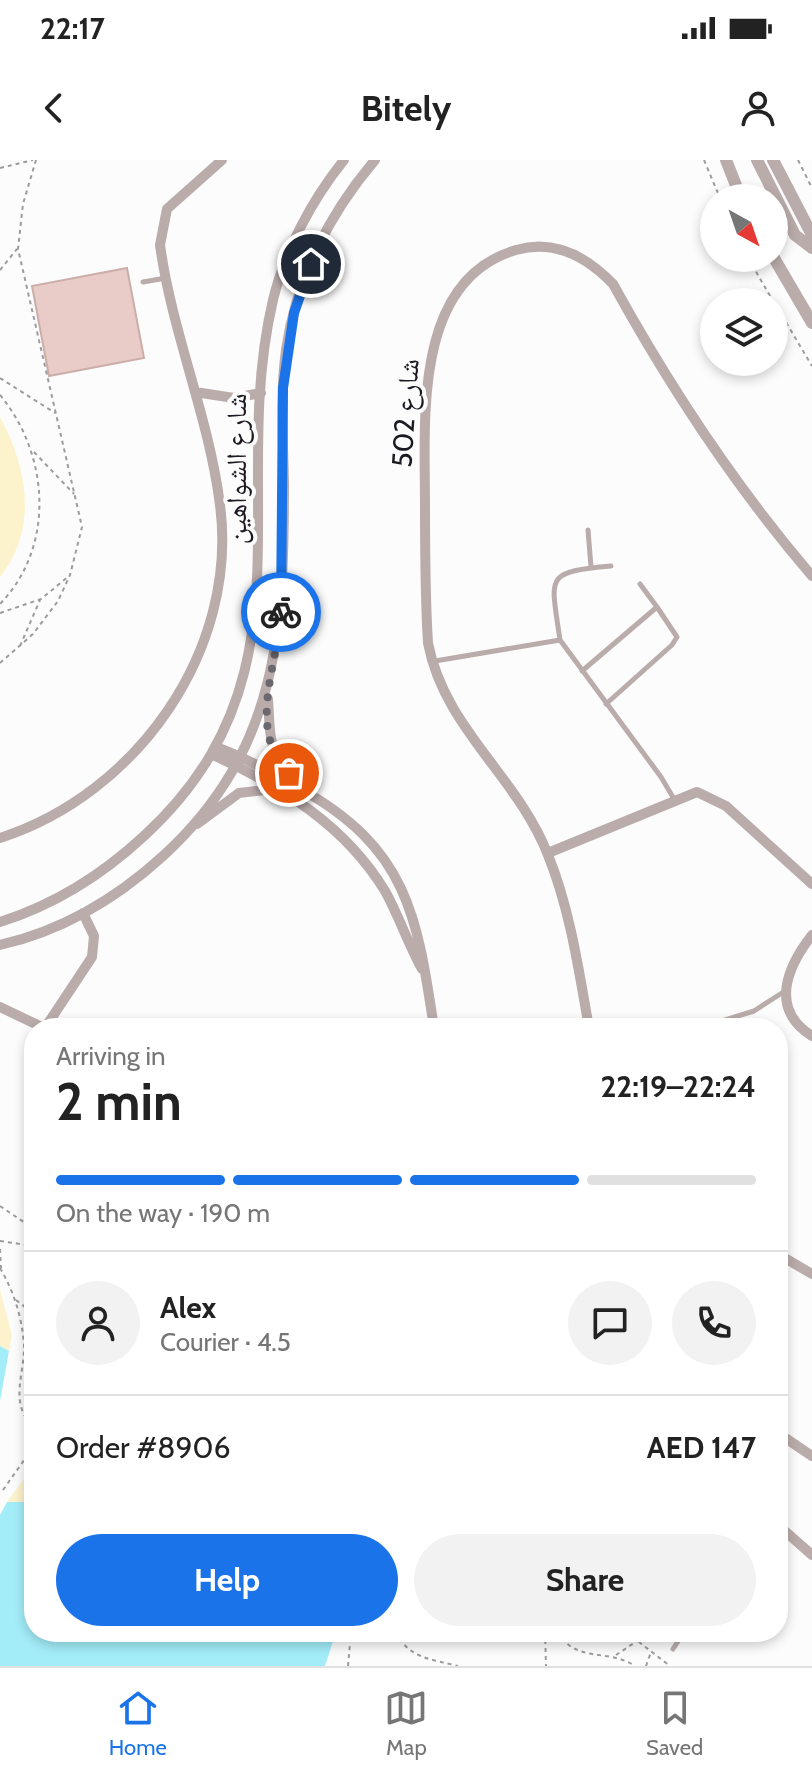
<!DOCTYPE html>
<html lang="en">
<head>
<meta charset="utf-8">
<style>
  :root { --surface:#fff; --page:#f2f2f2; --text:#222; --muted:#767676; --line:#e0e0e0; --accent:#1a73e8 }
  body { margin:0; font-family:Cabin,"Noto Naskh Arabic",sans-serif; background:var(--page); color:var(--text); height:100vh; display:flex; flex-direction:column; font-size:30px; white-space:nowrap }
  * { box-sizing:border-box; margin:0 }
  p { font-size:26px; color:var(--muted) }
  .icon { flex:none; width:44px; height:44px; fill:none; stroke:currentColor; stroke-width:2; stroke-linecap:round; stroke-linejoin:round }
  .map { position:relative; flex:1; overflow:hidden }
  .details { position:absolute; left:24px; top:858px; width:764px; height:624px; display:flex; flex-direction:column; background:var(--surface); border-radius:32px; box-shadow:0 4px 12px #0003 }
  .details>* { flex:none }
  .needle { width:52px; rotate:140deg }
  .fabs { position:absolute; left:700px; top:24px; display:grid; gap:16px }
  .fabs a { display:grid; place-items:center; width:88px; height:88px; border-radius:50%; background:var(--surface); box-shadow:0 4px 12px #0003; font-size:40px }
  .pin { position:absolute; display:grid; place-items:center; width:68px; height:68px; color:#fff; margin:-34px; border:4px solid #fff; border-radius:50%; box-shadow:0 2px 8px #0007 }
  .courier { position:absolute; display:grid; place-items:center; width:80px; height:80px; margin:-40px; border:6px solid #1a73e8; border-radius:50%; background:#fff; color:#222; box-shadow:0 2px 10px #0007 }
  .headline em { font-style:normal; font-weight:700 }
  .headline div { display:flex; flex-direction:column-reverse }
  .headline { display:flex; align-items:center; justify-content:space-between; height:136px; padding:0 32px }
  h1 { font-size:52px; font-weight:700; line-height:60px }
  .bar { display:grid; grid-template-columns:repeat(4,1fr); gap:12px 8px; align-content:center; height:96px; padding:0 32px }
  .bar i { height:10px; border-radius:6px; background:var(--line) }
  .bar .on { background:var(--accent) }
  .bar p { grid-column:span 4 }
  .line { display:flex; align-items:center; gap:20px; padding:0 32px; border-top:2px solid var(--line) }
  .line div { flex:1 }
  .round { display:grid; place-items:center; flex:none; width:84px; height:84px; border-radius:42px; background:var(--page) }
  .cta { display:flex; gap:16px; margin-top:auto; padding:16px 32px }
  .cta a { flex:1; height:92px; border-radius:48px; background:var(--accent); color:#fff; font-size:32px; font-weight:700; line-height:92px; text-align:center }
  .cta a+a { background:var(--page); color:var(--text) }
  .status { display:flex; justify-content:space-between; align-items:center; height:56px; padding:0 40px; background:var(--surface); direction:ltr }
  .status svg { height:22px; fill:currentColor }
  header { display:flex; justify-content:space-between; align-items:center; height:104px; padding:0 32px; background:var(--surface); font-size:36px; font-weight:700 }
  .dock { display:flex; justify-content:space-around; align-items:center; height:112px; border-top:2px solid var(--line); background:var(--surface); font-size:22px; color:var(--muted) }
  .dock a { display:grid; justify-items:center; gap:4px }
  .dock .on { color:var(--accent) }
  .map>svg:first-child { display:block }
  .sand { fill:#fcf2cc }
  .water { fill:#a3edf9 }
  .building { fill:#e9cbc7; stroke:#cbaea9; stroke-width:2 }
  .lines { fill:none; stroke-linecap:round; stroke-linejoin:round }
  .path { stroke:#9c9b9f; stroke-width:2; stroke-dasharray:4 4; stroke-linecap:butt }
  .service { stroke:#baacab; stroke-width:5 }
  .minor { stroke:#baacab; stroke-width:10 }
  .tertiary { stroke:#baacab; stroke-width:12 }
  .done { stroke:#6a686e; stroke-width:8; stroke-dasharray:0 14.4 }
  .route { stroke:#1a73e8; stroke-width:10 }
  .labels { text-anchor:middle; stroke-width:8; stroke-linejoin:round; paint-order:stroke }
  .street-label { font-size:28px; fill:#1c1922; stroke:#fcfcfc }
</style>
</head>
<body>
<div class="status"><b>22:17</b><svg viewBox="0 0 49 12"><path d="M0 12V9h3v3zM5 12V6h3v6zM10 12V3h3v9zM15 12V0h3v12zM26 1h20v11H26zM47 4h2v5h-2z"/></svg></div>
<header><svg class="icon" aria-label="back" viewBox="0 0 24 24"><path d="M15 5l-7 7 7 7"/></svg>Bitely<svg class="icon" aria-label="person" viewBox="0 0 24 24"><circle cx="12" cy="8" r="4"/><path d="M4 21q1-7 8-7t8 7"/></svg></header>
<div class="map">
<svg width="812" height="1506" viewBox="0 0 812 1506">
  <rect width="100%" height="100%" fill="#fcfcfc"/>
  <path class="sand" d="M 0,257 C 27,307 39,368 0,417 Z
    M 0,1130 L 12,1175 L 9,1191 L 0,1186 Z
    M 34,1305 L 34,1342 L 7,1342 Z"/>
  <path class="water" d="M 0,1186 L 9,1191 L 0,1241 Z
    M 7,1342 L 34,1342 L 34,1472 L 336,1472 L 325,1506 L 0,1506 L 0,1355 Z"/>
  <path class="building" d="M 127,108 L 144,198 L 49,216 L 32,126 Z"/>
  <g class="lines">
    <path class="path" d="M 704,0 L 720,38
      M 798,0 L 812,28
      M 0,8 L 33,0
      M 748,98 L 773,141
      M 0,110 L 17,89
      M 774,142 L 812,206
      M 0,218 L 55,253
      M 0,235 C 49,294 56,386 0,444
      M 34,292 L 74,334
      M 0,453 L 41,439 L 69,416
      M 20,486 L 40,440
      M 0,503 L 33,474 L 58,441 L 70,415 L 82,367 L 18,89 L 23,44 L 36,0
      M 0,1046 L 34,1069
      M 0,1081 L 34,1086
      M 0,1089 L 1,1108
      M 0,1108 C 14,1132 22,1157 24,1185 C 25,1214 8,1244 34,1267
      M 16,1140 L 34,1154
      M 3,1330 L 34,1286
      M 395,1472 C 410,1499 431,1499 458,1506
      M 545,1472 L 546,1506
      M 557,1472 C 577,1504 608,1488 635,1506
      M 626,1472 L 670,1506
      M 616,1495 L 637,1481
      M 348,1506 L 351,1472
      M 646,1506 L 651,1492"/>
    <path class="service" d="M 143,122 L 166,118
      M 588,370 L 591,407
      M 640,424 L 657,447
      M 560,480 C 551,416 543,412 611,406
      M 435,501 L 560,480 L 661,617 L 674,639
      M 582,511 L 657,447 L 677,477 L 672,485 L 606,544
      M 702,867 L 754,851 L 785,831
      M 690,1472 L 698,1477
      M 673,1489 L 684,1472"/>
    <path class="minor" d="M 195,232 L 234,238 L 261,233
      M 268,539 C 271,589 268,594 308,627
      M 216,587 C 246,598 272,613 299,628 C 407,688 417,754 434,868
      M 213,595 C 281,626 345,665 385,731 C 399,756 408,784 422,809
      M 197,664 L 239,633 L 274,629
      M 0,678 C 137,634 239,490 220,345 C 209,257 172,173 160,85 L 167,49 L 222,0
      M 548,693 L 697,632 L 726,646 L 812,724
      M 0,762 C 54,745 103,714 144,676 C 319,515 227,336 273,140 C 285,90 312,40 344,0
      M 812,775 C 787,807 769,849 812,876
      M 0,785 C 61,771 117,738 163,696 C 279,590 284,469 284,323 C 283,279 280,234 286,190 C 296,119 329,54 375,0
      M 0,847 L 44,868
      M 45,868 L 92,797 L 94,776 L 83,753
      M 589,868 C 579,811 570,749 548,695 C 518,617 444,568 428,483 C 425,437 425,390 425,344 C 425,259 413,120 516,90 C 554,79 587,97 613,124 C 671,229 734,325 812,416
      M 778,1094 L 812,1114
      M 778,1273 L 812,1296
      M 778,1365 L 812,1395"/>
    <path class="tertiary" d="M 726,0 L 741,38
      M 757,0 L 795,75 L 812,88
      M 773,0 L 812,75
      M 774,98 L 812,163"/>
  </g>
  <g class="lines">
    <path class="done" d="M 281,452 C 278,504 246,571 289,613"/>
    <path class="route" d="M 281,452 L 283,228 L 294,153 L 311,104"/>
  </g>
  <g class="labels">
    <g class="street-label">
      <text transform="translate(405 253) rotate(-86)" y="10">شارع 502</text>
      <text transform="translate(236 309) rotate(-90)" y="10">شارع الشواهين</text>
    </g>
  </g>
</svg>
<div class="fabs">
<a><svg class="needle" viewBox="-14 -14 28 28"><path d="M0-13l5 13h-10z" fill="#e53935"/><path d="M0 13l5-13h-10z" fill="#767676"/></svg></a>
<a><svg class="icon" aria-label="layers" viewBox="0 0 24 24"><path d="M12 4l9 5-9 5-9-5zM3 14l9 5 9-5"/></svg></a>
</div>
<div class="pin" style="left:289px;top:613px;background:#ea580c"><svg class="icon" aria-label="bag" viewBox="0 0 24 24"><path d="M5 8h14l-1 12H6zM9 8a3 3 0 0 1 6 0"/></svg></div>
<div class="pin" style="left:311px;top:104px;background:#1f2937"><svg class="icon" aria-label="home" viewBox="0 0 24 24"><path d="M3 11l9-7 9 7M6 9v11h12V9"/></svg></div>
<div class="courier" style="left:281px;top:452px"><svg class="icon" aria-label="bike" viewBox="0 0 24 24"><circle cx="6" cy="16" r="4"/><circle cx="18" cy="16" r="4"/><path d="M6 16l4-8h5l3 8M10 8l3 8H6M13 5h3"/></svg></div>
<section class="details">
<div class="headline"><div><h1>2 min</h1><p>Arriving in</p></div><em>22:19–22:24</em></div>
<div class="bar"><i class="on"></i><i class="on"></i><i class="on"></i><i></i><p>On the way · 190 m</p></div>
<div class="line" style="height:144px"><a class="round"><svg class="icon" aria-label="person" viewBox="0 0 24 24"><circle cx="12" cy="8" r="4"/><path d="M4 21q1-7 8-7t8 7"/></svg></a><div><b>Alex</b><p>Courier · 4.5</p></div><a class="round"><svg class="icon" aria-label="chat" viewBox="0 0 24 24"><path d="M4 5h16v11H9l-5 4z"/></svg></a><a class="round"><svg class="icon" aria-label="phone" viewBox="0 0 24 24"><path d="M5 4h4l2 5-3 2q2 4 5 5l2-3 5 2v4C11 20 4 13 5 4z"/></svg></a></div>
<div class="line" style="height:104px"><div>Order #8906</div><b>AED 147</b></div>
<div class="cta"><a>Help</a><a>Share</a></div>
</section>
</div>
<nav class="dock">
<a class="on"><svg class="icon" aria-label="home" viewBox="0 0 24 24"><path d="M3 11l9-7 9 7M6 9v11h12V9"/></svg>Home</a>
<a><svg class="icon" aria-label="map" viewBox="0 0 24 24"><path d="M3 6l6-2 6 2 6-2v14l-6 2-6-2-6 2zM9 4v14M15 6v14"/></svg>Map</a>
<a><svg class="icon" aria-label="saved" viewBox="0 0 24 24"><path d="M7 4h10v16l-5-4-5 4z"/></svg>Saved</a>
</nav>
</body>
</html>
